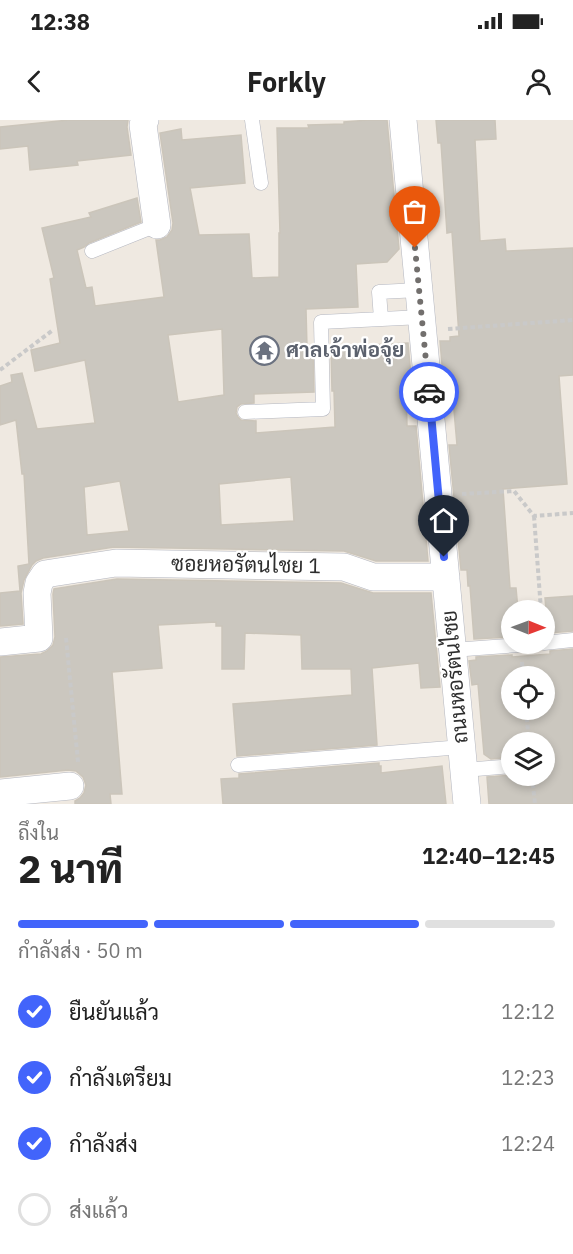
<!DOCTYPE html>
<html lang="th">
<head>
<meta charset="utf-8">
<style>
  :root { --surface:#fff; --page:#f6f6f6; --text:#222; --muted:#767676; --line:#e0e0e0; --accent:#4264fb }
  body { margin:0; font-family:"IBM Plex Sans",Sarabun,sans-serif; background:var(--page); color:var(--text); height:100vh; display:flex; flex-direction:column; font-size:22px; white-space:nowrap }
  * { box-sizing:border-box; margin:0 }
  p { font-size:20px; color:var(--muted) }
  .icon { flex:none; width:33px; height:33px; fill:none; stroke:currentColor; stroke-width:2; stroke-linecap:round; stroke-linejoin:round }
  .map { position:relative; height:684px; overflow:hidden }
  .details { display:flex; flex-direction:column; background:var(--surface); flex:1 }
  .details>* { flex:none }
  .needle { width:39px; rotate:91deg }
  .controls { position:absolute; left:501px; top:480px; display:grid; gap:12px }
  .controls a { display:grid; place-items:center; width:54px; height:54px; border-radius:50%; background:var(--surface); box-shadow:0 3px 9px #0003; font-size:30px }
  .pin { position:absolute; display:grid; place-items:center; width:51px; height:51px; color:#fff; margin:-62px -26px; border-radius:50% 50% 50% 0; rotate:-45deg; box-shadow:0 0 6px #0007 }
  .pin .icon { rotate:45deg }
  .courier { position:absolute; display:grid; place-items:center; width:60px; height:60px; margin:-30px; border:4px solid #4264fb; border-radius:50%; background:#fff; color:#222; box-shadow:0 2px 8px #0007 }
  .overview em { font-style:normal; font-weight:800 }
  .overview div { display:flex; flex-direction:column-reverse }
  .overview { display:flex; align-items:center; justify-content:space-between; height:102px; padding:0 18px }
  h1 { font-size:39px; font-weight:800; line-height:45px }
  .bar { display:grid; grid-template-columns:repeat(4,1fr); gap:9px 6px; align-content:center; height:72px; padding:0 18px }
  .bar i { height:8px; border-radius:4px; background:var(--line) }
  .bar .current { background:var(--accent) }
  .bar p { grid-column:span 4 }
  ol { padding:0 18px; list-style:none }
  li { display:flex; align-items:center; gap:18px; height:66px }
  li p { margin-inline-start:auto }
  li .icon { padding:6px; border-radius:50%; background:var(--accent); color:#fff; stroke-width:4 }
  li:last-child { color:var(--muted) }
  li i { width:33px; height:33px; border:3px solid var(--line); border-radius:50% }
  .status { display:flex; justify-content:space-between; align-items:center; height:42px; padding:0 30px; background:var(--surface); direction:ltr }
  .status svg { height:16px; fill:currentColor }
  header { display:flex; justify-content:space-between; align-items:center; height:78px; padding:0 18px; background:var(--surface); font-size:27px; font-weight:800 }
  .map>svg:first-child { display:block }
  .building { fill:#cbc7bf; stroke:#cbc5ba; stroke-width:1.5; fill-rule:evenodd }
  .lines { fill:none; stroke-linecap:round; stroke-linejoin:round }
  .service-casing { stroke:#b4b7c1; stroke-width:15 }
  .minor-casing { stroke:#b4b7c1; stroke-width:28 }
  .path { stroke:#c9c9c9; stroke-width:4; stroke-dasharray:4.5 3; stroke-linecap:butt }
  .service { stroke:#fff; stroke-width:14 }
  .minor { stroke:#fff; stroke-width:27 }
  .done { stroke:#726f6d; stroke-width:6; stroke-dasharray:0 10.8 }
  .route { stroke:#4264fb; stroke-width:8 }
  .labels { text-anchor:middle; stroke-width:4.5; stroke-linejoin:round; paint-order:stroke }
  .worship-label { font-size:21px; font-weight:bold; fill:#5b616d; stroke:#fff; text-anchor:start }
  .street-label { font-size:21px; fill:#2e2e2e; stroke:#fff }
</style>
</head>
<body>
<div class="status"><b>12:38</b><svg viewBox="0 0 49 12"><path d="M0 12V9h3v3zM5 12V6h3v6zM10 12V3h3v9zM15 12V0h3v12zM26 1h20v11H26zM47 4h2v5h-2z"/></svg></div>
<header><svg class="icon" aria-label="back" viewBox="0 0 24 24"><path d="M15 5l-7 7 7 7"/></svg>Forkly<svg class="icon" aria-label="person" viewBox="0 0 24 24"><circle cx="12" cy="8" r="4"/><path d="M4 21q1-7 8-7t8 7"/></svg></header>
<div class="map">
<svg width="573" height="684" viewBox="0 0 573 684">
  <rect width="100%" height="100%" fill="#efe9e1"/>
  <path class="building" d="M 69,0 L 128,0 L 127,7 L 131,35 L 77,41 L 78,45 L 30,50 L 28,26 L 0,29 L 0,7 Z
    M 369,0 L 387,0 L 399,129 L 387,142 L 356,144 L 358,187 L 306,189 L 307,228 L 313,228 L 314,272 L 254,274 L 254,283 L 241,284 L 237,287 L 236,293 L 238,297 L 241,300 L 256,301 L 256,313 L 335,307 L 334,271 L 332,271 L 331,227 L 408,223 L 412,269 L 406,270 L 407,306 L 416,306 L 428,441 L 376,441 L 344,431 L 114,427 L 43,438 L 36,441 L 32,445 L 24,460 L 21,473 L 23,504 L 0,506 L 0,473 L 20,471 L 18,446 L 29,444 L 24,354 L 22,354 L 16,300 L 0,305 L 0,266 L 12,262 L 11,255 L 22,253 L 37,309 L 95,303 L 85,240 L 35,251 L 31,230 L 60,223 L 50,159 L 54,158 L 42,108 L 91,97 L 89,93 L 137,78 L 141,102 L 89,123 L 84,127 L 77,130 L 86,168 L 92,167 L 95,186 L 164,177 L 156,120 L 160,120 L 167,117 L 172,110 L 173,103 L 160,13 L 181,9 L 182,20 L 241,15 L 245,63 L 190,68 L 199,115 L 249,114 L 252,158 L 279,157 L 279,113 L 280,113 L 277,8 L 309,8 L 308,5 L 344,4 L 344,2 ZM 222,209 L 224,275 L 178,282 L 168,215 ZM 291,357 L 294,401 L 221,405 L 219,364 ZM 120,361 L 129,411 L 87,415 L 84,367 Z
    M 436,0 L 495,0 L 496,19 L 475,20 L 480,121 L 505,119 L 506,131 L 573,128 L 573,255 L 559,256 L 567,364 L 503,369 L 510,468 L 516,468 L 518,490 L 512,490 L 512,517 L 474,519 L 470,466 L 468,466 L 467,450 L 461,450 L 449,325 L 457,325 L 452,267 L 444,267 L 440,221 L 450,221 L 450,217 L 459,216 L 452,112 L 447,113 L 441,23 L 438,23 Z
    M 117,459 L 341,463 L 373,473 L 431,473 L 440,567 L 421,568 L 419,543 L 372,548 L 377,625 L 237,636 L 233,584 L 352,575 L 351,549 L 302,549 L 301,515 L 245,513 L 244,549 L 222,549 L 222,506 L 216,506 L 216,502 L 158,505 L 162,548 L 112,552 L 122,674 L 110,674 L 111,684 L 75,684 L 75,681 L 80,678 L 84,673 L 86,665 L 83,657 L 76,651 L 68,650 L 0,657 L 0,537 L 41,534 L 47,531 L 53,525 L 55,517 L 53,474 L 54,469 Z
    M 573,476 L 573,511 L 548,513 L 545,478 Z
    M 573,529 L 573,684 L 489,684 L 487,657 L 512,655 L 544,656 L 544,622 L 512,622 L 512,637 L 491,639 L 484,634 L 478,564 L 472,565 L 469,541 L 476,540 L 476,537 L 512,535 L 512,537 L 550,534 L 550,531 ZM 512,556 L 544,556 L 544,590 L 512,590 Z
    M 379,643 L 379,646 L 381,646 L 381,653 L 442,646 L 446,684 L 223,684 L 221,659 L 239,658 L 239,654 Z"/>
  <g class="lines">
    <defs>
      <path id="service" d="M 252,0 L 261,63
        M 92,131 L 157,105
        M 381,199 L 379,172 L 419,170
        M 245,292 L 323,289 L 321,202 L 422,197
        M 544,523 L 573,520
        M 452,530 L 532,524
        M 238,645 L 462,627
        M 464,650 L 512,646"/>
      <path id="minor" d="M 145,0 L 143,5 L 157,105
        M 403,0 L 467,684
        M 0,522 L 39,518 L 37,473 L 39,463 L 45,454 L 116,443 L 344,447 L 373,457 L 446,457
        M 0,673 L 70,666"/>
    </defs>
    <use href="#service" class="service-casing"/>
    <use href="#minor" class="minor-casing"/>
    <path class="path" d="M 448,209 L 573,200
      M 0,250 L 53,210
      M 462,374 L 514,371 L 534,396 L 573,393
      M 534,396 L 541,490
      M 66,518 L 78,642
      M 522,542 L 523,556
      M 526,590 L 529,622
      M 532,656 L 535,684"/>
    <use href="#service" class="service"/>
    <use href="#minor" class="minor"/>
  </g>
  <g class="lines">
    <path class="done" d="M 415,128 L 429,272"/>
    <path class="route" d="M 429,272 L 444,437"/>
  </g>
  <defs>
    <symbol id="temple-ring" viewBox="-11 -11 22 22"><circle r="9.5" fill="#fff" stroke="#6b7280" stroke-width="1.5"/><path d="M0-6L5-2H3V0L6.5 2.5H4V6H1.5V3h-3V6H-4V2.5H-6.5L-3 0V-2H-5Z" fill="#6b7280"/></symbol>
  </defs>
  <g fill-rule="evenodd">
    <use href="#temple-ring" x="248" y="214" width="33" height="33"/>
  </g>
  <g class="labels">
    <g class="worship-label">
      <text x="286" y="237">ศาลเจ้าพ่อจุ้ย</text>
    </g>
    <g class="street-label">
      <text transform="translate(246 445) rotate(1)" y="7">ซอยหอรัตนไชย 1</text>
      <text transform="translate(455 557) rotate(-95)" y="7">ถนนหอรัตนไชย</text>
    </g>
  </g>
</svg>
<div class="controls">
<a><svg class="needle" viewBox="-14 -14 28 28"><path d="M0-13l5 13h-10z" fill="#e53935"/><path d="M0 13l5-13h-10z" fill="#767676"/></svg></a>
<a><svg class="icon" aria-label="locate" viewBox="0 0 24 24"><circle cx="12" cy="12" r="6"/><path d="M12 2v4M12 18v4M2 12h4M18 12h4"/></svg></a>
<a><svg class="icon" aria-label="layers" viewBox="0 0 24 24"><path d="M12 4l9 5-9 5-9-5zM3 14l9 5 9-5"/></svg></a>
</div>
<div class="pin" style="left:415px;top:128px;background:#ea580c"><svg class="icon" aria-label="bag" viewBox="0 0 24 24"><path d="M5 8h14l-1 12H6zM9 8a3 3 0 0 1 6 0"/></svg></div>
<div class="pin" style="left:444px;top:437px;background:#1f2937"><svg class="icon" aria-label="home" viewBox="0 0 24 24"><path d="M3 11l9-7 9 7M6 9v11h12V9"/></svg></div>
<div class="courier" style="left:429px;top:272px"><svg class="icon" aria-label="car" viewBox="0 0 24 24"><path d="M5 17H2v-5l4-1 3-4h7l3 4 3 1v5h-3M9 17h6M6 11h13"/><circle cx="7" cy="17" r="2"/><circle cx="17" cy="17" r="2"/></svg></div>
</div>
<section class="details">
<div class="overview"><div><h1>2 นาที</h1><p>ถึงใน</p></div><em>12:40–12:45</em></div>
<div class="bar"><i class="current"></i><i class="current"></i><i class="current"></i><i></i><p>กำลังส่ง · 50 m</p></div>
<ol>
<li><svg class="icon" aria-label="check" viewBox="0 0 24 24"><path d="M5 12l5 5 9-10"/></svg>ยืนยันแล้ว<p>12:12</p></li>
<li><svg class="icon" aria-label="check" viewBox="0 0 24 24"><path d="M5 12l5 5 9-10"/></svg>กำลังเตรียม<p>12:23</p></li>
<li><svg class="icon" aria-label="check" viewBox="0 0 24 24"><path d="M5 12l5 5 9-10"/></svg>กำลังส่ง<p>12:24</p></li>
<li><i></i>ส่งแล้ว</li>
</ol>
</section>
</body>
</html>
